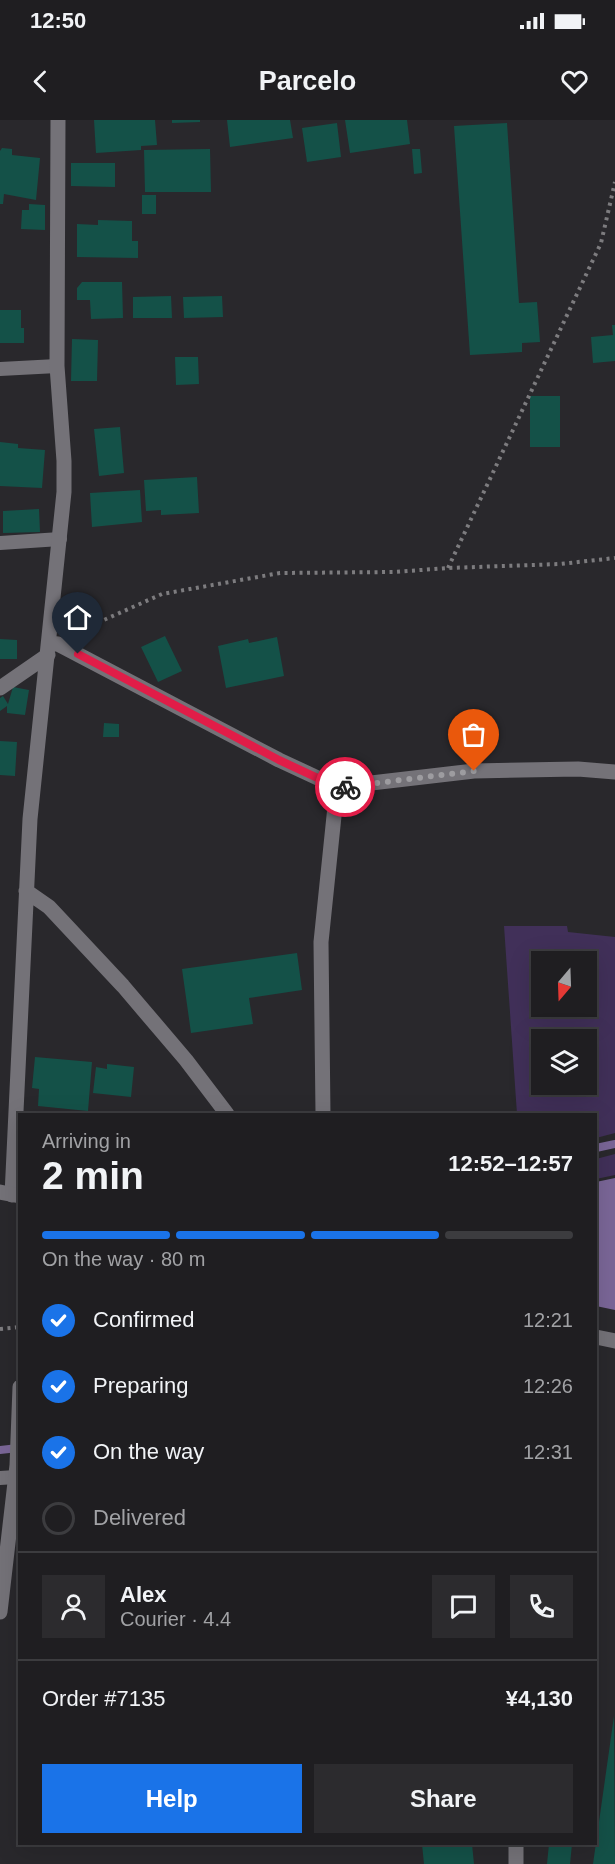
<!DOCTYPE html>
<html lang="en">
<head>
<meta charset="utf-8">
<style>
  :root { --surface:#1f1e21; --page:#2c2b2e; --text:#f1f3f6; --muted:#a1a2a5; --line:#3c3c3f; --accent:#1a73e8 }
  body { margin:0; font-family:Arial,sans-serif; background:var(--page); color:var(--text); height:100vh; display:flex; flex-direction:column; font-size:22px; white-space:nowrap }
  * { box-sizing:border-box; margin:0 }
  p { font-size:20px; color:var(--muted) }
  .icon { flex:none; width:33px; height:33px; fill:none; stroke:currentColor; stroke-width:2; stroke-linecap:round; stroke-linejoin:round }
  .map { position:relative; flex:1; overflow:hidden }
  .details { position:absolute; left:18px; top:993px; width:579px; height:732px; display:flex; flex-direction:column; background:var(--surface); border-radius:0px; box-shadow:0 6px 24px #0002,0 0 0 2px var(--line) }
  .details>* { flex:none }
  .needle { width:39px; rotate:199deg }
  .buttons { position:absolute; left:531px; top:831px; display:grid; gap:12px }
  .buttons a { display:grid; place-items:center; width:66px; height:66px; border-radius:0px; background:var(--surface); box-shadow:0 6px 24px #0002,0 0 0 2px var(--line); font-size:30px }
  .pin { position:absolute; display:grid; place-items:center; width:51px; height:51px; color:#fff; margin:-62px -26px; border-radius:50% 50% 50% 0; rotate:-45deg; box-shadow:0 0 6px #0007 }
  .pin .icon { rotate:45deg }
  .courier { position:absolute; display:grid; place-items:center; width:60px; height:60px; margin:-30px; border:4px solid #e11d48; border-radius:50%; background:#fff; color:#222; box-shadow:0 2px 8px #0007 }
  .overview em { font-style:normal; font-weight:800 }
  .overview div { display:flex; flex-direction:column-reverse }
  .overview { display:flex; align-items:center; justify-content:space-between; height:102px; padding:0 24px }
  h1 { font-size:39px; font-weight:800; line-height:45px }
  .bar { display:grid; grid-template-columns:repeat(4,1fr); gap:9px 6px; align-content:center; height:72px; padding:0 24px }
  .bar i { height:8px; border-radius:4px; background:var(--line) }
  .bar .selected { background:var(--accent) }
  .bar p { grid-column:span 4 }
  .line { display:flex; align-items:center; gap:15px; padding:0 24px; border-top:2px solid var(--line) }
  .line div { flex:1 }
  .round { display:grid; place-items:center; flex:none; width:63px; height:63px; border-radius:0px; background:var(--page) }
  ol { padding:0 24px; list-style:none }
  li { display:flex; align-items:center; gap:18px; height:66px }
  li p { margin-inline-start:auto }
  li .icon { padding:6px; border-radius:50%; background:var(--accent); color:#fff; stroke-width:4 }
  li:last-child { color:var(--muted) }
  li i { width:33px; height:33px; border:3px solid var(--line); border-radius:50% }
  .action { display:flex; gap:12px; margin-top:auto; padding:12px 24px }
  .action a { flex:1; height:69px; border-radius:0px; background:var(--accent); color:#fff; font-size:24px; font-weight:800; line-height:69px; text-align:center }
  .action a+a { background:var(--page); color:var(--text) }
  .status { display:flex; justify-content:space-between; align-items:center; height:42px; padding:0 30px; background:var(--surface); direction:ltr }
  .status svg { height:16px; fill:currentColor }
  header { display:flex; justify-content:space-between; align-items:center; height:78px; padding:0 24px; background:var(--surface); font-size:27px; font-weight:800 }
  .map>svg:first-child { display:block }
  .green { fill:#413059; fill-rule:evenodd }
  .water { fill:#7a6697 }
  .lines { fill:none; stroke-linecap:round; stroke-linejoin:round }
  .stream { stroke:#7a6697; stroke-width:8 }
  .building { fill:#145148 }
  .path { stroke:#7d7c7f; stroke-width:4; stroke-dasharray:3 4.5; stroke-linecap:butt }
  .service { stroke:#747278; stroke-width:14 }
  .minor { stroke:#747278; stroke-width:15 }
  .secondary { stroke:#747278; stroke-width:15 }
  .done { stroke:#9d9ca0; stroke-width:6; stroke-dasharray:0 10.8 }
  .route { stroke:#e11d48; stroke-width:8 }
</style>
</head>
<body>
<div class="status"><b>12:50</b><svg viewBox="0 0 49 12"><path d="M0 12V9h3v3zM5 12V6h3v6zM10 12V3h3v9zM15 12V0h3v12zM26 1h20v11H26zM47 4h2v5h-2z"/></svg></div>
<header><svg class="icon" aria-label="back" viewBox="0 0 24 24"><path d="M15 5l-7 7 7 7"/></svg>Parcelo<svg class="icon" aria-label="heart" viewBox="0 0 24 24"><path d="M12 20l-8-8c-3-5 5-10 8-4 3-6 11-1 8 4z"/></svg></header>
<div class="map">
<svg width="615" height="1744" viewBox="0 0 615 1744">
  <rect width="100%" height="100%" fill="#29282c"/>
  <path class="green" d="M 504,806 L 567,806 L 568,812 L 615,817 L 615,1013 L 596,1018 L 596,994 L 517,994 ZM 542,842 L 586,842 L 586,886 L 542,886 ZM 542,920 L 586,920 L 586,964 L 542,964 Z
    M 615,1034 L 615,1055 L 596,1059 L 596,1039 Z"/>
  <path class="water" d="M 615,1058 L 615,1190 L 596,1186 L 596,1062 Z"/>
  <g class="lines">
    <path class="stream" d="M 596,1028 L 615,1024
      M 0,1330 L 18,1328"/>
  </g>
  <path class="building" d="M 94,0 L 155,0 L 157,25 L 141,26 L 141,30 L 96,33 Z
    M 172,0 L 200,0 L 200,2 L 172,3 Z
    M 227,0 L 290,0 L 293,18 L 230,27 Z
    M 345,0 L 407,0 L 410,24 L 350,33 Z
    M 337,3 L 341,37 L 307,42 L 302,8 Z
    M 507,3 L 519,183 L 537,182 L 540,222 L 522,223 L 522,232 L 470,235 L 454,6 Z
    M 2,28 L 12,29 L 12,35 L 40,38 L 36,80 L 4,74 L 3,84 L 0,84 L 0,31 Z
    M 210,29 L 211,72 L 145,72 L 144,30 Z
    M 412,29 L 420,29 L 422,53 L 414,54 Z
    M 71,43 L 115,43 L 115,67 L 71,66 Z
    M 142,75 L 156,75 L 156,94 L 142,94 Z
    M 29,84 L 45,85 L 45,110 L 21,109 L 22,90 L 29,90 Z
    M 98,100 L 132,101 L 132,121 L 138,121 L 138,138 L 77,137 L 77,104 L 98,105 Z
    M 82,162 L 122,162 L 123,198 L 91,199 L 90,180 L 77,180 L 77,168 Z
    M 171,176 L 172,198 L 133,198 L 133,177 Z
    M 222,176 L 223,197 L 184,198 L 183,177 Z
    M 0,190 L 21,190 L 21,208 L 24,208 L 24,223 L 0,223 Z
    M 612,205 L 615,205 L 615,241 L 593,243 L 591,217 L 613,215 Z
    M 72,219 L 98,220 L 97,261 L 71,261 Z
    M 175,237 L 198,237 L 199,264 L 176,265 Z
    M 530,276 L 560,276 L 560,327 L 530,327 Z
    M 120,307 L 124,353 L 99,356 L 94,309 Z
    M 0,322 L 18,324 L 18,328 L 45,330 L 42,368 L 0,366 Z
    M 197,357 L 199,393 L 161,395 L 161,390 L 146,391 L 144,360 Z
    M 140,370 L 142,402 L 92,407 L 90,373 Z
    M 39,389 L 40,412 L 3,413 L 3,391 Z
    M 165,516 L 182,551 L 158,562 L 141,527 Z
    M 277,517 L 284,556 L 226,568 L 218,526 L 248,519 L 249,523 Z
    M 0,519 L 17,520 L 17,539 L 0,539 Z
    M 13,567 L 29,570 L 25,595 L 7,593 L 7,586 L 0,591 L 0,578 L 3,576 L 8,584 Z
    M 104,603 L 119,604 L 119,617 L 103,617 Z
    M 0,621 L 17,622 L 15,656 L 0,655 Z
    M 297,833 L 302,870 L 249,878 L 253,904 L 191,913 L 182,849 Z
    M 35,937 L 92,942 L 88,991 L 38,986 L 39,969 L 32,968 Z
    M 107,944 L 134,947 L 131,977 L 93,973 L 96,947 L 107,949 Z
    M 614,1596 L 615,1744 L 593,1744 Z
    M 422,1724 L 472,1724 L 474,1744 L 424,1744 Z
    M 549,1724 L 572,1724 L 570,1744 L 547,1744 Z"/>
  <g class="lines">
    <path class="path" d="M 448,448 L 601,123 L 615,62
      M 77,512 L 162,474 L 280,453 L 394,452 L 448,448 L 560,444 L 615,438
      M 0,1209 L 20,1207"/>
    <path class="service" d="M 0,249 L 57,246
      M 0,423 L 60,419
      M 0,1358 L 16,1357"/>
    <path class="minor" d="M 49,523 L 58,524 L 279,640 L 337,667 L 474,651 L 578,649 L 615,652
      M 0,568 L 48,535
      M 26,771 L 49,787 L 123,866 L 186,940 L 227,994
      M 323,994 L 321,822 L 337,667
      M 12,1075 L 30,699 L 64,372 L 64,341 L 57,246 L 58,0
      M 0,1492 L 17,1345 L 20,1267
      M 516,1744 L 516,1724"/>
    <path class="secondary" d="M 0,1072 L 20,1076
      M 596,1217 L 615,1221"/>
  </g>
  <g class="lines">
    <path class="done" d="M 345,667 L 474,651"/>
    <path class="route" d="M 78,534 L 279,640 L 337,667 L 345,667"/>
  </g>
</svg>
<div class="buttons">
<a><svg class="needle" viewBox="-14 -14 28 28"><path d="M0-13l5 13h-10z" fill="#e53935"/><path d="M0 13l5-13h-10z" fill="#a1a2a5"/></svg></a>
<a><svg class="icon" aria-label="layers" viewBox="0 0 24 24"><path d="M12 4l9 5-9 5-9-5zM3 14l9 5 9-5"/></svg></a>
</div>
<div class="pin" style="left:474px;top:651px;background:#ea580c"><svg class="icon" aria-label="bag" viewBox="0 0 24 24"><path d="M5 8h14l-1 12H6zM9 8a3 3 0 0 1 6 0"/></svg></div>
<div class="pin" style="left:78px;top:534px;background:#1f2937"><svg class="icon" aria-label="home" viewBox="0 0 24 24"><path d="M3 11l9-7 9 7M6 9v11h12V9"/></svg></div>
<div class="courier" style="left:345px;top:667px"><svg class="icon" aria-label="bike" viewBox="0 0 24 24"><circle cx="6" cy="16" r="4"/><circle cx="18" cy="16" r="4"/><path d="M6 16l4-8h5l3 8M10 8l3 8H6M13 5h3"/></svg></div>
<section class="details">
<div class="overview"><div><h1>2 min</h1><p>Arriving in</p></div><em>12:52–12:57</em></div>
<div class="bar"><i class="selected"></i><i class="selected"></i><i class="selected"></i><i></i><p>On the way · 80 m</p></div>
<ol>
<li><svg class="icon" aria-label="check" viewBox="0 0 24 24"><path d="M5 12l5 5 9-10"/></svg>Confirmed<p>12:21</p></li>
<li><svg class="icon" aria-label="check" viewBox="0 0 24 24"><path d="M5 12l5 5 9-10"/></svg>Preparing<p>12:26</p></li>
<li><svg class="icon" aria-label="check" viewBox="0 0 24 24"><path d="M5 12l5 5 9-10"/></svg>On the way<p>12:31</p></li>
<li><i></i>Delivered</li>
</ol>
<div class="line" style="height:108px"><a class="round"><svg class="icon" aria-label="person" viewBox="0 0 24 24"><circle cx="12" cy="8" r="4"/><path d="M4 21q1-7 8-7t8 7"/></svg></a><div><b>Alex</b><p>Courier · 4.4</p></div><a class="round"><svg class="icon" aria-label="chat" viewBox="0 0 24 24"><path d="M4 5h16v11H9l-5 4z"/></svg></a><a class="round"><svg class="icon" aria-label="phone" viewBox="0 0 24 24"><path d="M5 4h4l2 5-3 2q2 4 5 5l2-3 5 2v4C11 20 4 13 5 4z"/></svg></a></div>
<div class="line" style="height:78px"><div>Order #7135</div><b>¥4,130</b></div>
<div class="action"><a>Help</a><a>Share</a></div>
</section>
</div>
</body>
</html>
